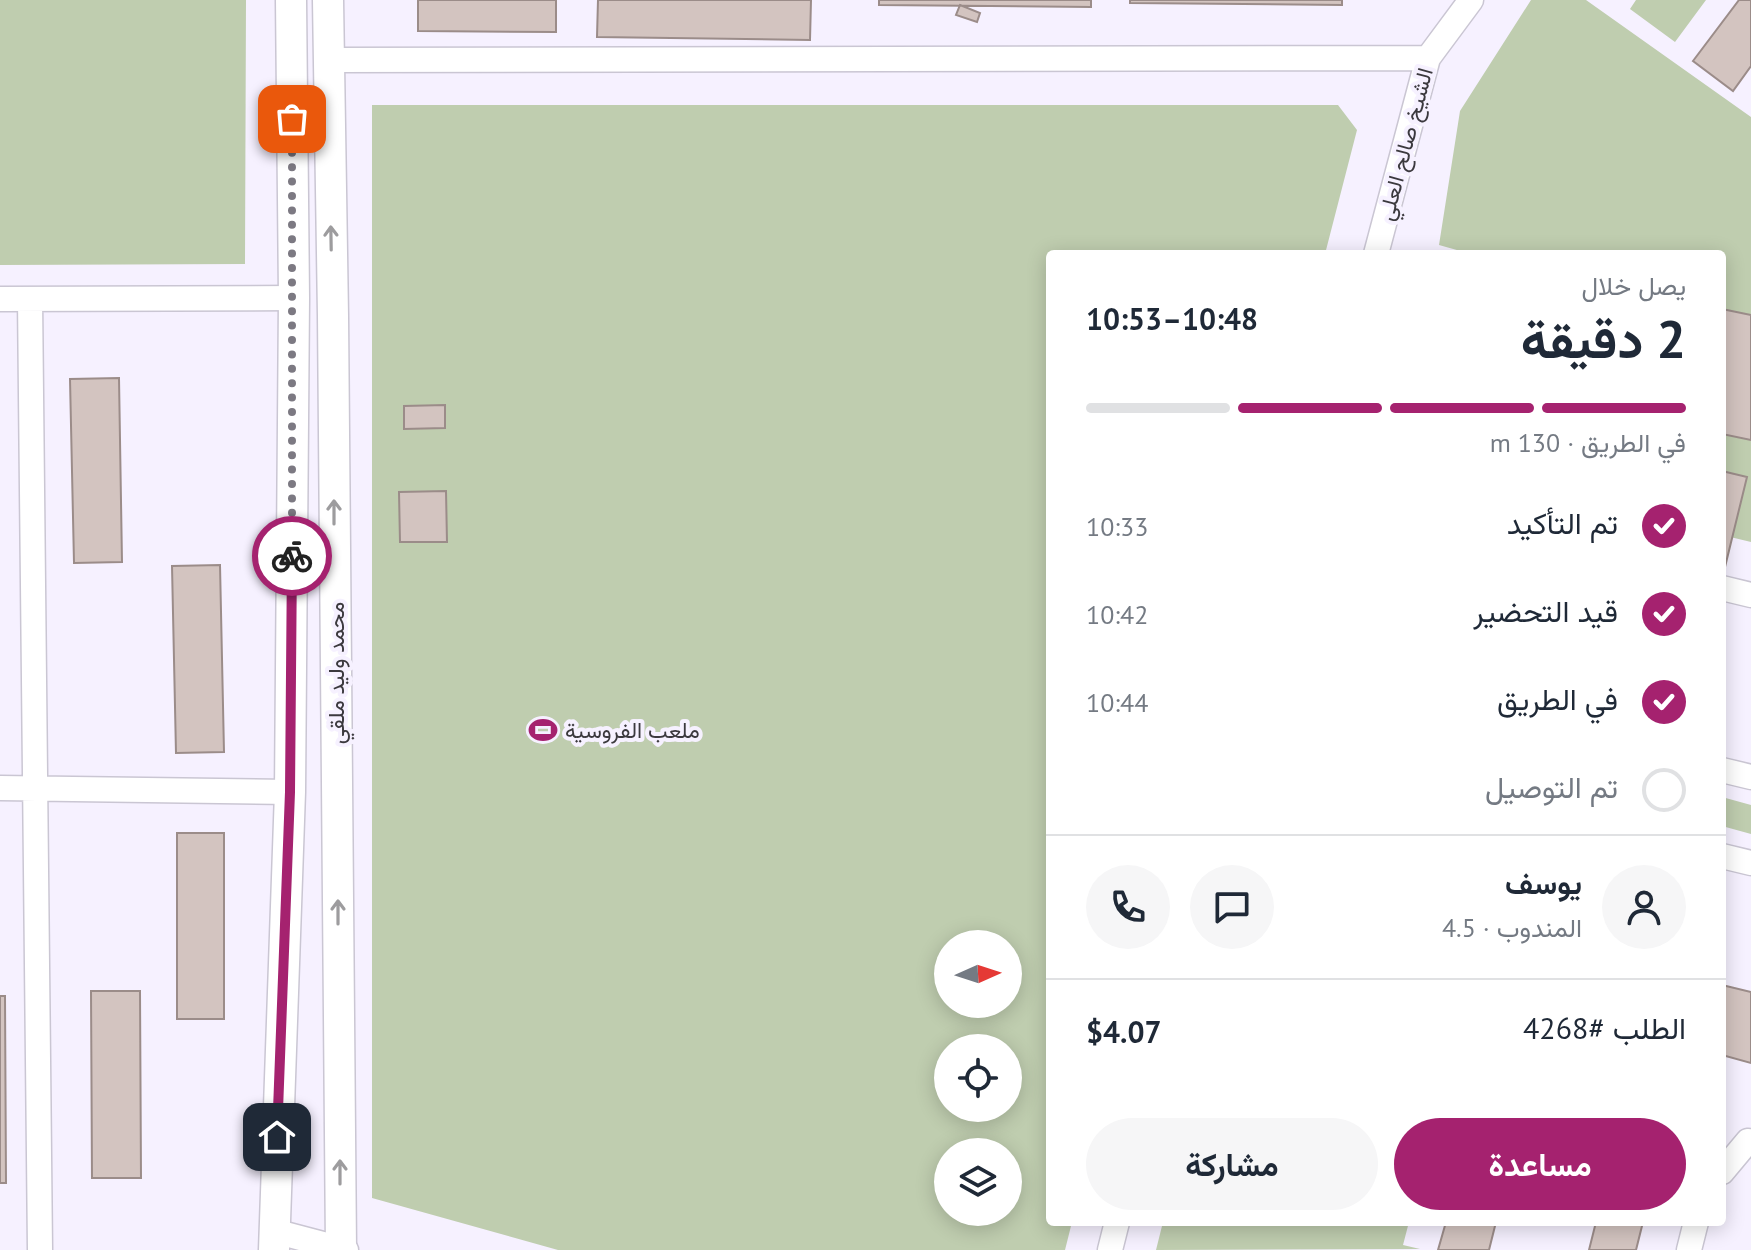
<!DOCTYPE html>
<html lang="ar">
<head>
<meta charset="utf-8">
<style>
  :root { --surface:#fff; --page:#f6f6f7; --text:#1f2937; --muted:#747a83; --line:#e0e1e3; --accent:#a5226f }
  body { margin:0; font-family:"PT Sans",Vazirmatn,sans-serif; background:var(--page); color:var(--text); direction:rtl; height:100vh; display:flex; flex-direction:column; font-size:30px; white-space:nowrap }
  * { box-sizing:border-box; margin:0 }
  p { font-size:26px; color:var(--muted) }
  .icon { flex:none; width:44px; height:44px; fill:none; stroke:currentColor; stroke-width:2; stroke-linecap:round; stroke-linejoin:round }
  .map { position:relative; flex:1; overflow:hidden; direction:ltr }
  .panel { position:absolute; left:1046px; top:250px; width:680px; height:976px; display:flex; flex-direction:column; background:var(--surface); border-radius:8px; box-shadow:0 4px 20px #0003; direction:rtl }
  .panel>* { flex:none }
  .needle { width:52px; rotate:87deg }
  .tools { position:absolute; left:934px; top:930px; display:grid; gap:16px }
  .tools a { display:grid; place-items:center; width:88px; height:88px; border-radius:50%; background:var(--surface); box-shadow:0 4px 20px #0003; font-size:40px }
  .pin { position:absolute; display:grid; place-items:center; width:68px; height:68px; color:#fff; margin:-34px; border-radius:16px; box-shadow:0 4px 12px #0006 }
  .courier { position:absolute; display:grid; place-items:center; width:80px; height:80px; margin:-40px; border:6px solid #a5226f; border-radius:50%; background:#fff; color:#222; box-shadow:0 2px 10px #0007 }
  .headline em { font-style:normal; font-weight:700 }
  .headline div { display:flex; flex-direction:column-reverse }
  .headline { display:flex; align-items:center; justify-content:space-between; height:136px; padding:0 40px }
  h1 { font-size:52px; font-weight:700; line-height:60px }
  .bar { display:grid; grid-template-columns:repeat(4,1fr); gap:12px 8px; align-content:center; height:96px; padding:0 40px }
  .bar i { height:10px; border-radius:6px; background:var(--line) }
  .bar .selected { background:var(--accent) }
  .bar p { grid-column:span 4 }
  .line { display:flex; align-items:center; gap:20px; padding:0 40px; border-top:2px solid var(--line) }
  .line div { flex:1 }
  .round { display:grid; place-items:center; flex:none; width:84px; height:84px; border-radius:42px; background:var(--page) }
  ol { padding:0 40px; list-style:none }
  li { display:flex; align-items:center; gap:24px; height:88px }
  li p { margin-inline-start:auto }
  li .icon { padding:8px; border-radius:50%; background:var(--accent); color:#fff; stroke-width:4 }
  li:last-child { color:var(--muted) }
  li i { width:44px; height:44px; border:4px solid var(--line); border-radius:50% }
  .cta { display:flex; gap:16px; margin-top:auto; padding:16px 40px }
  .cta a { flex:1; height:92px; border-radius:48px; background:var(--accent); color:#fff; font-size:32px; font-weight:700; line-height:92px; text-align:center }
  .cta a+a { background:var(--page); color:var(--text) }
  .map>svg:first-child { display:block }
  .green { fill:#bfcdaf; fill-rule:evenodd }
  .building { fill:#d3c4c0; stroke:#9b8c89; stroke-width:2 }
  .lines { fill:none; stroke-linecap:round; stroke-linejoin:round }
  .minor-casing { stroke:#cac6d3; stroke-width:27 }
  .tertiary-casing { stroke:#cac6d3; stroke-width:33 }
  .minor { stroke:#fff; stroke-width:24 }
  .tertiary { stroke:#fff; stroke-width:30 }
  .oneway { stroke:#9d9c9e }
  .done { stroke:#7c7982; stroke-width:8; stroke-dasharray:0 14.4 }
  .route { stroke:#a5226f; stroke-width:10 }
  .labels { text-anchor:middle; stroke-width:8; stroke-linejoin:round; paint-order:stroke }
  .street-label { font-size:22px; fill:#3b393e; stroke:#f6f1ff }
  .poi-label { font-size:22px; fill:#3b393e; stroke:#f6f1ff; text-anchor:start }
</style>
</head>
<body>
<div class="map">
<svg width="1751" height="1250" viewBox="0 0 1751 1250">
  <rect width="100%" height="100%" fill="#f6f1ff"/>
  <path class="green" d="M 0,0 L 246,0 L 245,264 L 0,265 Z
    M 1531,0 L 1586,0 L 1751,117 L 1751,542 L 1722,535 L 1722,254 L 1471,254 L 1439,245 L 1460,111 Z
    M 1636,0 L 1706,0 L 1675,42 L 1630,9 Z
    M 372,105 L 1338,105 L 1357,130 L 1325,254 L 1050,254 L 1050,1222 L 1072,1222 L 1065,1250 L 558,1250 L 372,1198 ZM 948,944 L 1008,944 L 1008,1004 L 948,1004 ZM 948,1048 L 1008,1048 L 1008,1108 L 948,1108 ZM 948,1152 L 1008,1152 L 1008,1212 L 948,1212 Z
    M 1722,797 L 1751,805 L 1751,834 L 1722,826 Z
    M 1163,1222 L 1409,1222 L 1403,1245 L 1420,1249 L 1156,1250 Z"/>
  <path class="building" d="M 418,0 L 556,0 L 556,32 L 418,31 Z
    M 598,0 L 811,0 L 810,40 L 597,37 Z
    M 879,0 L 1091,0 L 1091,7 L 879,5 Z
    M 1130,0 L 1342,0 L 1342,5 L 1130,3 Z
    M 1739,0 L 1751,0 L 1751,66 L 1733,91 L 1693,61 Z
    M 960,5 L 980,13 L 977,22 L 956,15 Z
    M 1722,309 L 1751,315 L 1751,440 L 1722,434 Z
    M 119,378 L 122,562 L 74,563 L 70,379 Z
    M 445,405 L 445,428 L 404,429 L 404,406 Z
    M 1722,471 L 1747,477 L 1725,567 L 1722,567 Z
    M 446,491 L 447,542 L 400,542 L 399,492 Z
    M 220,565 L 224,752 L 176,753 L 172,566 Z
    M 177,833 L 224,833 L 224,1019 L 177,1019 Z
    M 1722,985 L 1751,992 L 1751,1063 L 1722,1055 Z
    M 91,991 L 140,991 L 141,1178 L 92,1178 Z
    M 0,996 L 5,996 L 6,1183 L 0,1183 Z
    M 1446,1222 L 1496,1222 L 1489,1250 L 1438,1250 Z
    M 1596,1222 L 1643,1222 L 1636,1250 L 1589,1250 Z"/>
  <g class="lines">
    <defs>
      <path id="minor" d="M 328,60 L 1428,58
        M 1376,254 L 1428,58 L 1471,0
        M 0,299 L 294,298
        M 30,299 L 40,1250
        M 1722,588 L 1751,595
        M 1722,770 L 1751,777
        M 0,788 L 290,792
        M 1722,856 L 1751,863
        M 1722,1172 L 1748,1141
        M 274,1231 L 346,1250
        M 1110,1250 L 1117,1222
        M 1689,1250 L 1696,1222"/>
      <path id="tertiary" d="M 328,0 L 333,316 L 341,1250
        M 274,1250 L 290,792 L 294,298 L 291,0"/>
    </defs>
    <use href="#minor" class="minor-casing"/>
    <use href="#tertiary" class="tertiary-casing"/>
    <use href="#minor" class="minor"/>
    <use href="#tertiary" class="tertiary"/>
  </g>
  <defs><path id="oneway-shaft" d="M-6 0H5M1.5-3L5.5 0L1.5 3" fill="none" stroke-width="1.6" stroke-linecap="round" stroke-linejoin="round" transform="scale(2)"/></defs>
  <g class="oneway">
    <use href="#oneway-shaft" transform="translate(331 238) rotate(-91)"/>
    <use href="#oneway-shaft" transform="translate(334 512) rotate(-90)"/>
    <use href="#oneway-shaft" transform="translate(338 912) rotate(-90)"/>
    <use href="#oneway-shaft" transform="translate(340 1172) rotate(-90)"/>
  </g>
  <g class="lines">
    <path class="done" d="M 292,556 L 292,119"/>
    <path class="route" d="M 277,1137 L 290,792 L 292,556"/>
  </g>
  <defs>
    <symbol id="stadium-bare" viewBox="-9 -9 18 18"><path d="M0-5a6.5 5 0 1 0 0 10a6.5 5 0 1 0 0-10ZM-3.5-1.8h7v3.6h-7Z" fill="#a5226f" stroke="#f6f1ff" stroke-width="2.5" paint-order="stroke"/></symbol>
  </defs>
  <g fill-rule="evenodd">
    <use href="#stadium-bare" x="523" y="710" width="40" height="40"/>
  </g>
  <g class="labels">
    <g class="street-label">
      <text transform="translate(1405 144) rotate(-75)" y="8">الشيخ صالح العلي</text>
      <text transform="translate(336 673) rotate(-90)" y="8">محمد وليد ملقي</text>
    </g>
    <g class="poi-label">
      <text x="565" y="738">ملعب الفروسية</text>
    </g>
  </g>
</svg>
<div class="tools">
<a><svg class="needle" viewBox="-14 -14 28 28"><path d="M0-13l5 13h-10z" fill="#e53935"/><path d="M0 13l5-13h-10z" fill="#747a83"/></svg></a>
<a><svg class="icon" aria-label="locate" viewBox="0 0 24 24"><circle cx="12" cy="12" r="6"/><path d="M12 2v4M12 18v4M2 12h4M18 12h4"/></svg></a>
<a><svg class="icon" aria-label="layers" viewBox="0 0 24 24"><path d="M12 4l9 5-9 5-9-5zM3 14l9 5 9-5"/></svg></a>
</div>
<div class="pin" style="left:292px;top:119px;background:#ea580c"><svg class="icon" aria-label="bag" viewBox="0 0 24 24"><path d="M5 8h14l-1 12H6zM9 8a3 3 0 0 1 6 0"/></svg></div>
<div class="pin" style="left:277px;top:1137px;background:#1f2937"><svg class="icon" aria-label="home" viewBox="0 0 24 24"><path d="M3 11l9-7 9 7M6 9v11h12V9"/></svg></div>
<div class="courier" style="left:292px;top:556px"><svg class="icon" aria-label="bike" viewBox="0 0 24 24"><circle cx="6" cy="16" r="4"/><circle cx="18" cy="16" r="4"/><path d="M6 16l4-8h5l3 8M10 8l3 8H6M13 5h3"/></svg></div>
<section class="panel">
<div class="headline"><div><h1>2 دقيقة</h1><p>يصل خلال</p></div><em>10:48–10:53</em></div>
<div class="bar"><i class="selected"></i><i class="selected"></i><i class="selected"></i><i></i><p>في الطريق · 130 m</p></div>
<ol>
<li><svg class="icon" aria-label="check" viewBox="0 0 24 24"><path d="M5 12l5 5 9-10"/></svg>تم التأكيد<p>10:33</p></li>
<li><svg class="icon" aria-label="check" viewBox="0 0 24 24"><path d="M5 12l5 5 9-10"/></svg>قيد التحضير<p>10:42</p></li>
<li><svg class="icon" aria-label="check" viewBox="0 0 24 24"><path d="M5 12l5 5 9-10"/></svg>في الطريق<p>10:44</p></li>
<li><i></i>تم التوصيل</li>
</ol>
<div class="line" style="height:144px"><a class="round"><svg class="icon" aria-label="person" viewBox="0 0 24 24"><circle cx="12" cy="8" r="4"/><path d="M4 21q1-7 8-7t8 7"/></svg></a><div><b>يوسف</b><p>المندوب · 4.5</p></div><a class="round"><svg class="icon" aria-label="chat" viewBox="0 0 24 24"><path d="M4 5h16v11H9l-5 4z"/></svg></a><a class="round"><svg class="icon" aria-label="phone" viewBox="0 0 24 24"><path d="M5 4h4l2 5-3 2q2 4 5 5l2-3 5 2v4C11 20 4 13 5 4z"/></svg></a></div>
<div class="line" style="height:104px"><div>الطلب #4268</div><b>$4.07</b></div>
<div class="cta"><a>مساعدة</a><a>مشاركة</a></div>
</section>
</div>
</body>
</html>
